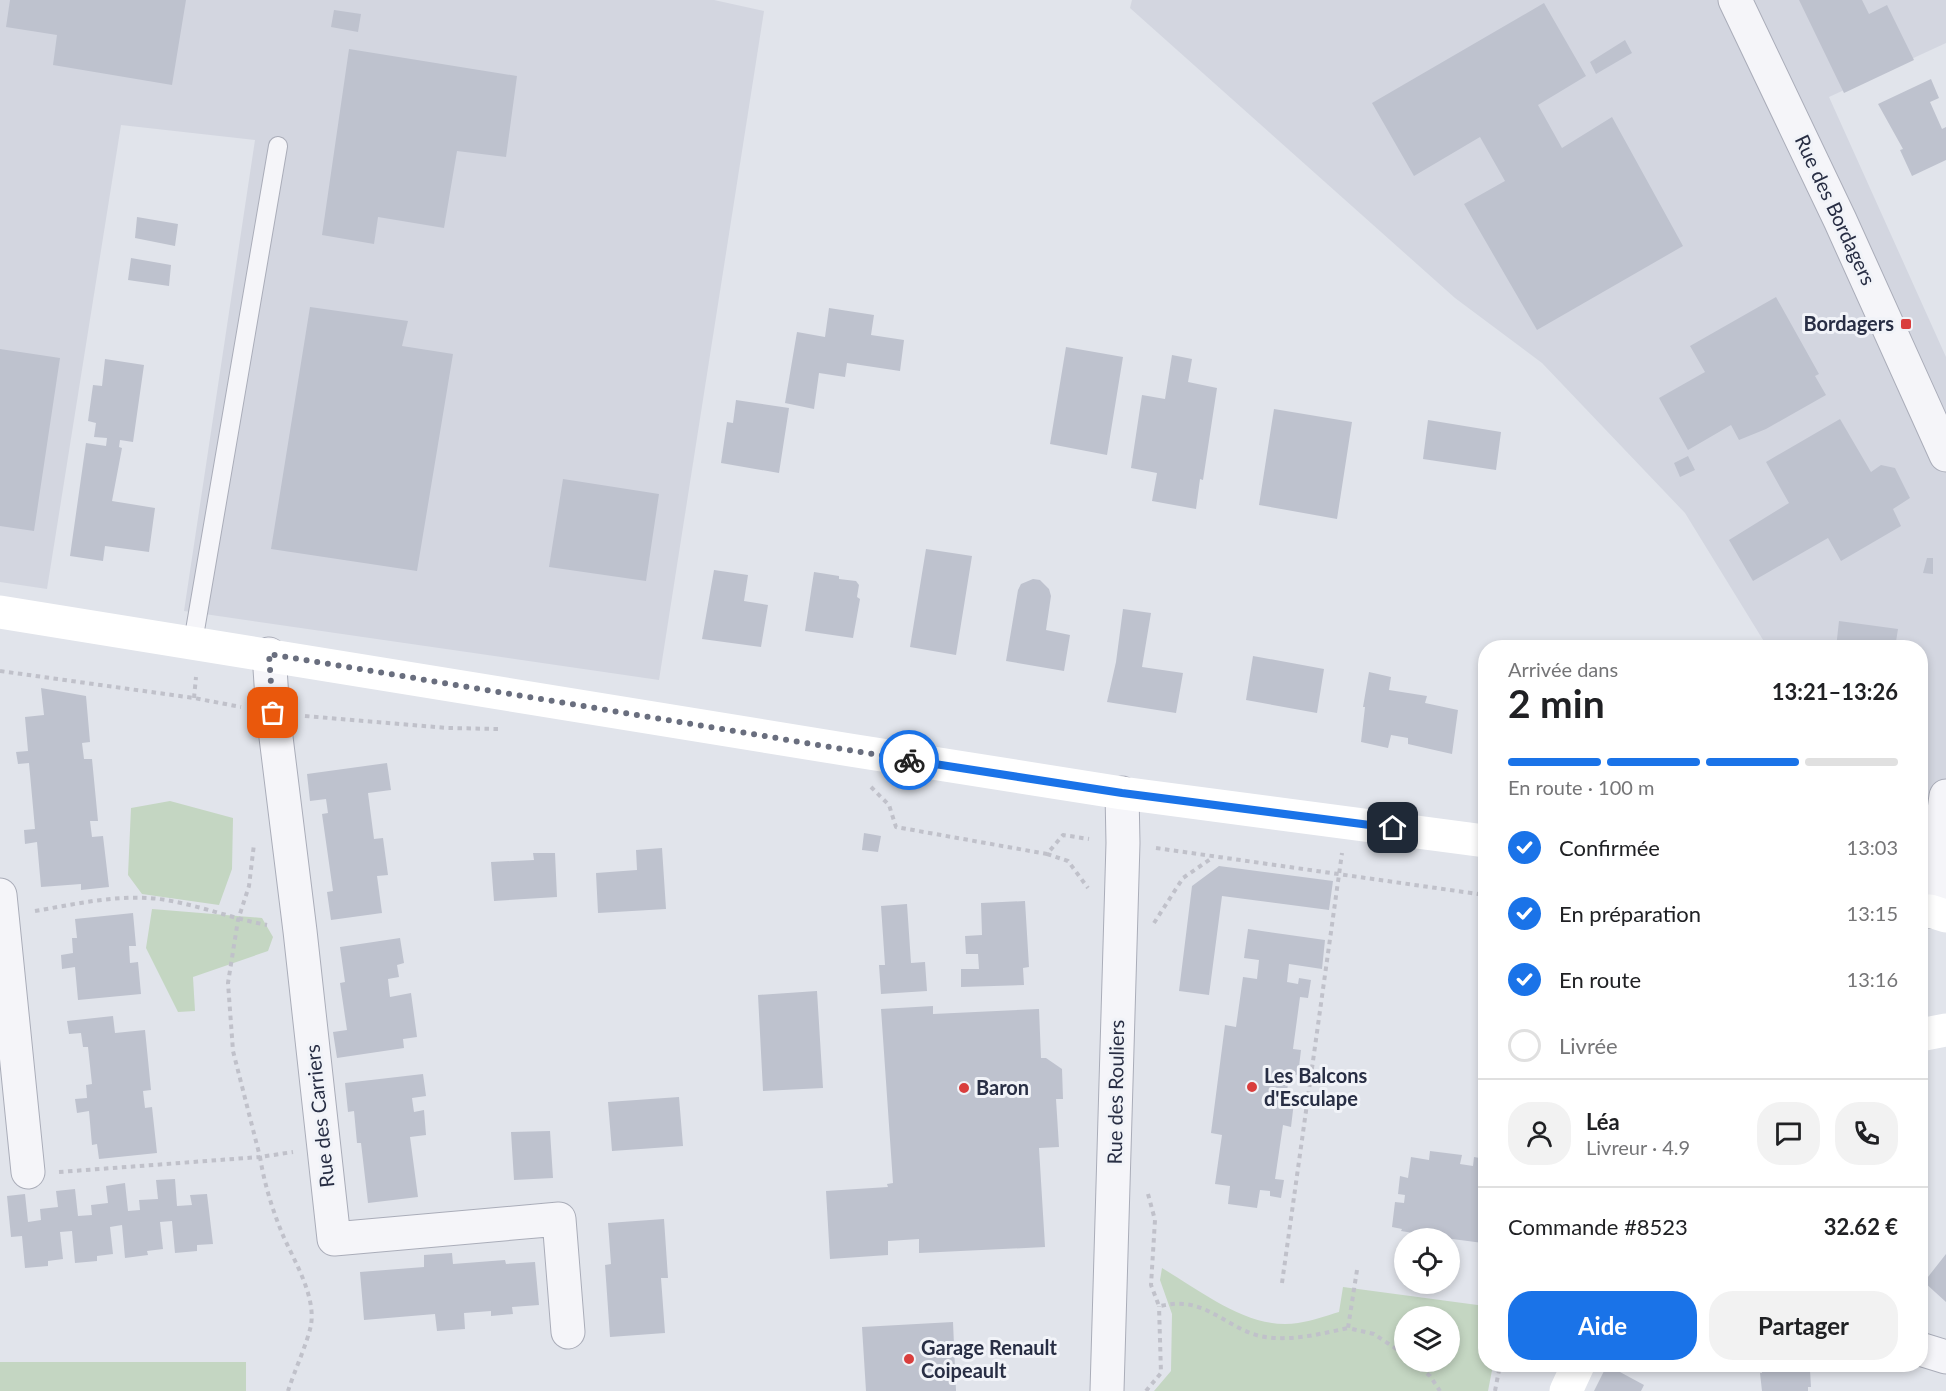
<!DOCTYPE html>
<html lang="fr">
<head>
<meta charset="utf-8">
<style>
  :root { --surface:#fff; --page:#f2f2f2; --text:#202124; --muted:#757577; --line:#e0e0e0; --accent:#1a73e8 }
  body { margin:0; font-family:Lato,sans-serif; background:var(--page); color:var(--text); height:100vh; display:flex; flex-direction:column; font-size:22px; white-space:nowrap }
  * { box-sizing:border-box; margin:0 }
  p { font-size:20px; color:var(--muted) }
  .icon { flex:none; width:33px; height:33px; fill:none; stroke:currentColor; stroke-width:2; stroke-linecap:round; stroke-linejoin:round }
  .map { position:relative; flex:1; overflow:hidden }
  .panel { position:absolute; left:1478px; top:640px; width:450px; height:732px; display:flex; flex-direction:column; background:var(--surface); border-radius:24px; box-shadow:0 3px 9px #0003 }
  .panel>* { flex:none }
  .fabs { position:absolute; left:1394px; top:1228px; display:grid; gap:12px }
  .fabs a { display:grid; place-items:center; width:66px; height:66px; border-radius:50%; background:var(--surface); box-shadow:0 3px 9px #0003; font-size:30px }
  .pin { position:absolute; display:grid; place-items:center; width:51px; height:51px; color:#fff; margin:-26px; border-radius:12px; box-shadow:0 3px 9px #0006 }
  .courier { position:absolute; display:grid; place-items:center; width:60px; height:60px; margin:-30px; border:4px solid #1a73e8; border-radius:50%; background:#fff; color:#222; box-shadow:0 2px 8px #0007 }
  .head em { font-style:normal; font-weight:700 }
  .head div { display:flex; flex-direction:column-reverse }
  .head { display:flex; align-items:center; justify-content:space-between; height:102px; padding:0 30px }
  h1 { font-size:39px; font-weight:700; line-height:45px }
  .bar { display:grid; grid-template-columns:repeat(4,1fr); gap:9px 6px; align-content:center; height:72px; padding:0 30px }
  .bar i { height:8px; border-radius:4px; background:var(--line) }
  .bar .selected { background:var(--accent) }
  .bar p { grid-column:span 4 }
  .line { display:flex; align-items:center; gap:15px; padding:0 30px; border-top:2px solid var(--line) }
  .line div { flex:1 }
  .round { display:grid; place-items:center; flex:none; width:63px; height:63px; border-radius:24px; background:var(--page) }
  ol { padding:0 30px; list-style:none }
  li { display:flex; align-items:center; gap:18px; height:66px }
  li p { margin-inline-start:auto }
  li .icon { padding:6px; border-radius:50%; background:var(--accent); color:#fff; stroke-width:4 }
  li:last-child { color:var(--muted) }
  li i { width:33px; height:33px; border:3px solid var(--line); border-radius:50% }
  .action { display:flex; gap:12px; margin-top:auto; padding:12px 30px }
  .action a { flex:1; height:69px; border-radius:24px; background:var(--accent); color:#fff; font-size:24px; font-weight:700; line-height:69px; text-align:center }
  .action a+a { background:var(--page); color:var(--text) }
  .map>svg:first-child { display:block }
  .built { fill:#d3d6e0 }
  .green { fill:#c4d6c2; fill-rule:evenodd }
  .building { fill:#bec2ce }
  .lines { fill:none; stroke-linecap:round; stroke-linejoin:round }
  .lane-casing { stroke:#aaadb9; stroke-width:20 }
  .street-casing { stroke:#aaadb9; stroke-width:35 }
  .path { stroke:#c0c1ca; stroke-width:4; stroke-dasharray:4.5 4.5; stroke-linecap:butt }
  .lane { stroke:#f5f5f9; stroke-width:18 }
  .street { stroke:#f5f5f9; stroke-width:33 }
  .secondary { stroke:#fff; stroke-width:33 }
  .done { stroke:#696e7e; stroke-width:6; stroke-dasharray:0 10.8 }
  .route { stroke:#1a73e8; stroke-width:8 }
  .poi-dot { fill:#d93e3d; stroke:#f1f3f8; stroke-width:2 }
  .labels { text-anchor:middle; stroke-width:6; stroke-linejoin:round; paint-order:stroke }
  .street-label { font-size:20px; fill:#282e44; stroke:#f1f3f8 }
  .poi-label { font-size:20px; font-weight:bold; fill:#282e44; stroke:#f1f3f8; text-anchor:start }
</style>
</head>
<body>
<div class="map">
<svg width="1946" height="1391" viewBox="0 0 1946 1391">
  <rect width="100%" height="100%" fill="#e1e4eb"/>
  <path class="built" d="M 0,0 L 714,0 L 764,11 L 659,680 L 184,611 L 255,140 L 121,125 L 47,589 L 0,582 Z
    M 1132,0 L 1946,0 L 1946,43 L 1829,97 L 1946,357 L 1946,884 L 1920,880 L 1920,648 L 1768,648 L 1685,513 L 1542,363 L 1455,298 L 1130,8 Z"/>
  <path class="green" d="M 170,801 L 233,818 L 232,869 L 219,905 L 142,894 L 128,875 L 131,808 Z
    M 152,909 L 262,918 L 273,937 L 268,951 L 193,977 L 195,1011 L 178,1012 L 146,948 Z
    M 1162,1268 C 1201,1291 1250,1331 1298,1323 C 1312,1321 1325,1316 1339,1312 L 1343,1287 L 1485,1306 L 1485,1365 L 1493,1365 L 1488,1391 L 1154,1391 L 1171,1371 L 1172,1314 L 1160,1280 ZM 1404,1317 L 1449,1317 L 1449,1362 L 1404,1362 Z
    M 0,1362 L 246,1362 L 246,1391 L 0,1391 Z"/>
  <path class="building" d="M 10,0 L 186,0 L 172,85 L 53,65 L 57,35 L 6,27 Z
    M 1799,0 L 1862,0 L 1869,14 L 1887,5 L 1914,60 L 1844,93 Z
    M 1544,3 L 1586,76 L 1538,105 L 1562,148 L 1612,117 L 1683,246 L 1537,330 L 1464,204 L 1505,181 L 1480,137 L 1414,176 L 1372,103 Z
    M 334,10 L 361,14 L 358,32 L 331,27 Z
    M 1625,40 L 1632,53 L 1596,74 L 1590,62 Z
    M 349,49 L 517,76 L 506,157 L 457,151 L 444,228 L 378,217 L 374,244 L 322,235 Z
    M 1931,79 L 1939,98 L 1930,102 L 1942,129 L 1946,127 L 1946,160 L 1912,176 L 1900,150 L 1903,149 L 1878,104 Z
    M 137,217 L 178,224 L 175,246 L 135,238 Z
    M 131,258 L 171,265 L 169,286 L 128,280 Z
    M 1776,297 L 1819,374 L 1815,376 L 1826,395 L 1766,429 L 1739,440 L 1731,425 L 1688,450 L 1659,398 L 1705,372 L 1690,346 Z
    M 310,307 L 408,321 L 402,346 L 453,354 L 417,571 L 271,549 Z
    M 829,308 L 874,315 L 871,335 L 904,340 L 900,371 L 847,363 L 845,377 L 819,373 L 814,409 L 785,403 L 797,332 L 825,337 Z
    M 1066,347 L 1123,357 L 1107,455 L 1050,444 Z
    M 0,349 L 60,358 L 34,531 L 0,526 Z
    M 1172,355 L 1192,359 L 1188,382 L 1217,388 L 1203,480 L 1200,479 L 1196,509 L 1152,501 L 1157,473 L 1131,468 L 1142,395 L 1165,399 Z
    M 105,359 L 144,365 L 133,442 L 120,440 L 119,447 L 122,448 L 112,501 L 155,508 L 149,552 L 105,546 L 103,561 L 70,556 L 86,443 L 106,446 L 107,438 L 94,437 L 96,423 L 88,421 L 93,385 L 102,386 Z
    M 736,400 L 789,408 L 779,473 L 721,463 L 727,422 L 733,423 Z
    M 1274,409 L 1352,422 L 1337,519 L 1259,505 Z
    M 1840,419 L 1871,472 L 1881,465 L 1895,468 L 1910,498 L 1893,509 L 1901,526 L 1841,561 L 1828,538 L 1753,581 L 1729,540 L 1789,503 L 1766,462 Z
    M 1428,420 L 1501,432 L 1496,470 L 1423,459 Z
    M 1688,456 L 1695,470 L 1680,477 L 1674,463 Z
    M 563,479 L 659,494 L 646,581 L 549,567 Z
    M 926,549 L 972,556 L 956,655 L 910,647 Z
    M 1927,558 L 1933,558 L 1933,574 L 1923,573 Z
    M 714,570 L 748,575 L 744,601 L 768,605 L 761,647 L 702,639 Z
    M 814,572 L 839,576 L 839,579 L 856,581 L 859,585 L 857,597 L 860,599 L 853,638 L 805,631 Z
    M 1033,579 L 1040,580 L 1049,589 L 1051,596 L 1046,630 L 1070,635 L 1064,671 L 1006,661 L 1018,590 L 1021,584 Z
    M 1123,609 L 1151,613 L 1142,667 L 1183,673 L 1176,713 L 1107,702 L 1116,662 Z
    M 1839,621 L 1898,629 L 1895,648 L 1836,648 Z
    M 1253,656 L 1324,669 L 1317,713 L 1246,700 Z
    M 1369,672 L 1391,677 L 1389,690 L 1427,696 L 1425,703 L 1458,710 L 1452,754 L 1408,744 L 1408,738 L 1391,735 L 1388,748 L 1361,742 L 1365,707 L 1363,707 Z
    M 41,688 L 86,696 L 90,742 L 82,743 L 84,759 L 92,759 L 98,821 L 90,821 L 92,837 L 103,836 L 109,887 L 81,890 L 81,884 L 41,887 L 37,842 L 25,844 L 24,830 L 35,829 L 29,763 L 18,764 L 16,752 L 28,751 L 25,717 L 44,715 Z
    M 387,763 L 391,790 L 368,793 L 374,839 L 383,838 L 388,875 L 377,876 L 382,913 L 331,920 L 327,892 L 333,891 L 322,814 L 328,813 L 326,799 L 310,801 L 307,774 Z
    M 864,833 L 881,836 L 878,852 L 862,850 Z
    M 662,848 L 666,909 L 598,913 L 596,873 L 637,870 L 636,850 Z
    M 533,853 L 555,853 L 557,897 L 494,901 L 491,862 L 534,860 Z
    M 1219,866 L 1333,881 L 1329,910 L 1222,896 L 1209,995 L 1179,991 L 1192,886 Z
    M 1025,901 L 1029,967 L 1023,968 L 1024,985 L 961,987 L 961,969 L 979,969 L 978,954 L 966,954 L 965,936 L 982,935 L 981,903 Z
    M 907,904 L 911,963 L 925,962 L 927,991 L 881,994 L 879,965 L 885,965 L 881,906 Z
    M 133,913 L 136,946 L 129,946 L 130,963 L 138,962 L 141,994 L 78,1000 L 75,967 L 62,969 L 61,955 L 73,953 L 72,938 L 77,938 L 75,919 Z
    M 1484,919 L 1485,919 L 1485,938 L 1481,937 Z
    M 1248,929 L 1325,940 L 1322,969 L 1289,964 L 1287,982 L 1298,984 L 1299,978 L 1311,980 L 1308,998 L 1300,997 L 1293,1049 L 1301,1050 L 1298,1075 L 1289,1074 L 1286,1101 L 1294,1102 L 1291,1127 L 1283,1125 L 1275,1179 L 1284,1180 L 1281,1198 L 1270,1196 L 1270,1191 L 1260,1190 L 1257,1208 L 1228,1204 L 1230,1186 L 1215,1184 L 1222,1135 L 1211,1133 L 1225,1025 L 1236,1027 L 1243,977 L 1257,979 L 1259,960 L 1244,958 Z
    M 400,938 L 404,963 L 397,965 L 399,977 L 388,979 L 390,997 L 411,993 L 417,1037 L 403,1039 L 404,1048 L 337,1058 L 333,1032 L 347,1030 L 340,983 L 345,982 L 340,947 Z
    M 817,991 L 823,1088 L 763,1091 L 758,995 Z
    M 933,1006 L 933,1014 L 1039,1009 L 1041,1058 L 1046,1058 L 1062,1069 L 1063,1099 L 1056,1099 L 1059,1147 L 1039,1148 L 1045,1247 L 919,1253 L 919,1239 L 888,1241 L 888,1255 L 830,1259 L 826,1191 L 888,1187 L 887,1184 L 893,1183 L 881,1009 Z
    M 113,1016 L 115,1033 L 145,1030 L 151,1090 L 143,1091 L 145,1108 L 152,1107 L 157,1153 L 99,1159 L 97,1144 L 92,1145 L 89,1111 L 77,1113 L 75,1099 L 87,1098 L 86,1085 L 92,1084 L 88,1047 L 83,1047 L 81,1033 L 69,1034 L 67,1021 Z
    M 423,1074 L 426,1096 L 412,1098 L 414,1112 L 424,1110 L 426,1135 L 410,1137 L 418,1197 L 368,1203 L 361,1143 L 357,1143 L 354,1111 L 348,1112 L 345,1083 Z
    M 679,1097 L 683,1146 L 612,1151 L 608,1102 Z
    M 550,1131 L 553,1178 L 514,1180 L 511,1132 Z
    M 1430,1151 L 1462,1155 L 1460,1164 L 1473,1166 L 1474,1157 L 1485,1159 L 1485,1251 L 1482,1251 L 1483,1243 L 1437,1237 L 1437,1239 L 1418,1239 L 1419,1234 L 1401,1231 L 1402,1229 L 1392,1227 L 1395,1202 L 1404,1203 L 1405,1195 L 1398,1194 L 1400,1176 L 1408,1178 L 1411,1157 L 1429,1160 Z
    M 175,1179 L 177,1206 L 192,1205 L 190,1195 L 207,1194 L 213,1244 L 197,1245 L 197,1251 L 175,1253 L 172,1221 L 160,1222 L 163,1249 L 147,1251 L 148,1255 L 125,1258 L 122,1225 L 110,1227 L 113,1254 L 97,1256 L 97,1261 L 75,1263 L 72,1231 L 60,1232 L 63,1259 L 48,1261 L 48,1266 L 25,1268 L 22,1236 L 11,1237 L 7,1196 L 25,1194 L 28,1222 L 41,1220 L 40,1209 L 58,1207 L 56,1191 L 75,1189 L 78,1216 L 92,1215 L 91,1205 L 108,1203 L 106,1186 L 125,1183 L 128,1211 L 140,1210 L 139,1200 L 158,1199 L 156,1180 Z
    M 664,1219 L 668,1278 L 661,1278 L 665,1333 L 610,1337 L 605,1265 L 611,1264 L 608,1223 Z
    M 452,1253 L 453,1264 L 505,1260 L 506,1264 L 535,1262 L 539,1305 L 512,1307 L 513,1314 L 491,1316 L 491,1311 L 464,1313 L 465,1329 L 437,1331 L 435,1314 L 364,1320 L 360,1272 L 424,1267 L 424,1255 Z
    M 1946,1254 L 1946,1302 L 1924,1282 Z
    M 953,1322 L 956,1391 L 866,1391 L 862,1327 Z
    M 1607,1365 L 1644,1385 L 1641,1391 L 1594,1391 Z
    M 1762,1365 L 1802,1365 L 1802,1371 L 1810,1370 L 1811,1387 L 1808,1387 L 1808,1391 L 1762,1391 L 1760,1373 L 1762,1373 Z"/>
  <g class="lines">
    <defs>
      <path id="lane" d="M 193,642 L 278,146"/>
      <path id="street" d="M 1735,0 L 1840,220 L 1946,455
        M 269,654 L 273,713 L 300,931 L 334,1239 L 559,1219 L 568,1332
        M 0,895 L 28,1172
        M 1930,911 L 1946,796
        M 1920,1349 L 1946,1357
        M 1107,1391 L 1123,843 L 1122,793"/>
    </defs>
    <use href="#lane" class="lane-casing"/>
    <use href="#street" class="street-casing"/>
    <path class="path" d="M 0,671 L 194,698 L 241,707
      M 194,698 L 196,677
      M 305,716 L 448,728 L 498,729
      M 871,787 L 889,805 L 896,827 L 1047,854 L 1063,835 L 1089,839
      M 1156,848 L 1485,895
      M 1047,854 L 1068,861 L 1088,888
      M 35,911 C 76,904 118,894 159,899 C 196,904 230,918 267,925
      M 1154,923 L 1183,878 L 1212,858
      M 59,1172 L 260,1157 L 233,1051 L 228,983 L 238,920 L 249,886 L 254,844
      M 1148,1194 L 1155,1220 L 1151,1285 L 1159,1306 C 1167,1305 1175,1303 1183,1304 C 1210,1305 1233,1330 1260,1336 C 1289,1342 1320,1334 1348,1328
      M 1357,1270 L 1348,1328 L 1374,1334 L 1404,1354
      M 1282,1283 L 1342,853
      M 1413,1362 L 1430,1376 L 1440,1391
      M 288,1391 C 294,1372 307,1344 311,1325 C 316,1295 293,1259 282,1233 C 272,1209 264,1182 260,1157 L 293,1152
      M 1146,1391 L 1161,1373 L 1159,1306
      M 1495,1391 L 1500,1365"/>
    <use href="#lane" class="lane"/>
    <use href="#street" class="street"/>
    <path class="secondary" d="M 0,612 L 850,750 L 1122,793 L 1485,841
      M 1920,912 L 1930,911 L 1946,916
      M 1920,1035 L 1946,1030
      M 1566,1391 L 1578,1365"/>
  </g>
  <g class="lines">
    <path class="done" d="M 273,713 L 269,654 L 909,760"/>
    <path class="route" d="M 909,760 L 1122,793 L 1393,828"/>
  </g>
  <g class="poi-dot">
    <rect x="1900" y="318" width="12" height="12" rx="3"/>
    <circle cx="1252" cy="1087" r="6"/>
    <circle cx="964" cy="1088" r="6"/>
    <circle cx="909" cy="1359" r="6"/>
  </g>
  <g class="labels">
    <g class="street-label">
      <text transform="translate(1835 210) rotate(65)" y="7">Rue des Bordagers</text>
      <text transform="translate(1116 1092) rotate(-89)" y="7">Rue des Rouliers</text>
      <text transform="translate(320 1116) rotate(-96)" y="7">Rue des Carriers</text>
    </g>
    <g class="poi-label">
      <text x="1894" y="331" text-anchor="end">Bordagers</text>
      <text x="1264" y="1083">Les Balcons<tspan x="1264" dy="23">d'Esculape</tspan></text>
      <text x="976" y="1095">Baron</text>
      <text x="921" y="1355">Garage Renault<tspan x="921" dy="23">Coipeault</tspan></text>
    </g>
  </g>
</svg>
<div class="fabs">
<a><svg class="icon" aria-label="locate" viewBox="0 0 24 24"><circle cx="12" cy="12" r="6"/><path d="M12 2v4M12 18v4M2 12h4M18 12h4"/></svg></a>
<a><svg class="icon" aria-label="layers" viewBox="0 0 24 24"><path d="M12 4l9 5-9 5-9-5zM3 14l9 5 9-5"/></svg></a>
</div>
<div class="pin" style="left:273px;top:713px;background:#ea580c"><svg class="icon" aria-label="bag" viewBox="0 0 24 24"><path d="M5 8h14l-1 12H6zM9 8a3 3 0 0 1 6 0"/></svg></div>
<div class="pin" style="left:1393px;top:828px;background:#1f2937"><svg class="icon" aria-label="home" viewBox="0 0 24 24"><path d="M3 11l9-7 9 7M6 9v11h12V9"/></svg></div>
<div class="courier" style="left:909px;top:760px"><svg class="icon" aria-label="bike" viewBox="0 0 24 24"><circle cx="6" cy="16" r="4"/><circle cx="18" cy="16" r="4"/><path d="M6 16l4-8h5l3 8M10 8l3 8H6M13 5h3"/></svg></div>
<section class="panel">
<div class="head"><div><h1>2 min</h1><p>Arrivée dans</p></div><em>13:21–13:26</em></div>
<div class="bar"><i class="selected"></i><i class="selected"></i><i class="selected"></i><i></i><p>En route · 100 m</p></div>
<ol>
<li><svg class="icon" aria-label="check" viewBox="0 0 24 24"><path d="M5 12l5 5 9-10"/></svg>Confirmée<p>13:03</p></li>
<li><svg class="icon" aria-label="check" viewBox="0 0 24 24"><path d="M5 12l5 5 9-10"/></svg>En préparation<p>13:15</p></li>
<li><svg class="icon" aria-label="check" viewBox="0 0 24 24"><path d="M5 12l5 5 9-10"/></svg>En route<p>13:16</p></li>
<li><i></i>Livrée</li>
</ol>
<div class="line" style="height:108px"><a class="round"><svg class="icon" aria-label="person" viewBox="0 0 24 24"><circle cx="12" cy="8" r="4"/><path d="M4 21q1-7 8-7t8 7"/></svg></a><div><b>Léa</b><p>Livreur · 4.9</p></div><a class="round"><svg class="icon" aria-label="chat" viewBox="0 0 24 24"><path d="M4 5h16v11H9l-5 4z"/></svg></a><a class="round"><svg class="icon" aria-label="phone" viewBox="0 0 24 24"><path d="M5 4h4l2 5-3 2q2 4 5 5l2-3 5 2v4C11 20 4 13 5 4z"/></svg></a></div>
<div class="line" style="height:78px"><div>Commande #8523</div><b>32.62 €</b></div>
<div class="action"><a>Aide</a><a>Partager</a></div>
</section>
</div>
</body>
</html>
